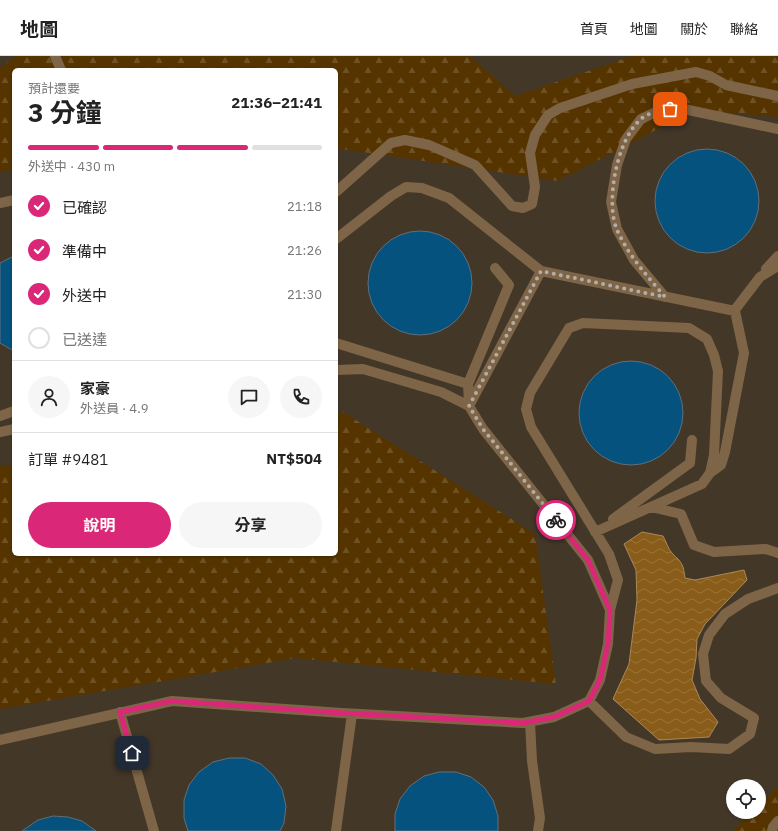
<!DOCTYPE html>
<html lang="zh-TW">
<head>
<meta charset="utf-8">
<style>
  :root { --surface:#fff; --page:#f6f6f6; --text:#222; --muted:#767676; --line:#e0e0e0; --accent:#db2777 }
  body { margin:0; font-family:"IBM Plex Sans","Noto Sans TC",sans-serif; background:var(--page); color:var(--text); height:100vh; display:flex; flex-direction:column; font-size:15px; white-space:nowrap }
  * { box-sizing:border-box; margin:0 }
  p { font-size:13px; color:var(--muted) }
  .icon { flex:none; width:22px; height:22px; fill:none; stroke:currentColor; stroke-width:2; stroke-linecap:round; stroke-linejoin:round }
  .map { position:relative; flex:1; overflow:hidden }
  .details { position:absolute; left:12px; top:12px; width:326px; height:488px; display:flex; flex-direction:column; background:var(--surface); border-radius:6px; box-shadow:0 1px 3px #0004 }
  .details>* { flex:none }
  .buttons { position:absolute; left:726px; top:723px; display:grid; gap:8px }
  .buttons a { display:grid; place-items:center; width:40px; height:40px; border-radius:50%; background:var(--surface); box-shadow:0 1px 3px #0004; font-size:20px }
  .pin { position:absolute; display:grid; place-items:center; width:34px; height:34px; color:#fff; margin:-17px; border-radius:8px; box-shadow:0 2px 6px #0006 }
  .courier { position:absolute; display:grid; place-items:center; width:40px; height:40px; margin:-20px; border:3px solid #db2777; border-radius:50%; background:#fff; color:#222; box-shadow:0 1px 5px #0007 }
  .overview em { font-style:normal; font-weight:700 }
  .overview div { display:flex; flex-direction:column-reverse }
  .overview { display:flex; align-items:center; justify-content:space-between; height:68px; padding:0 16px }
  h1 { font-size:26px; font-weight:700; line-height:30px }
  .bar { display:grid; grid-template-columns:repeat(4,1fr); gap:6px 4px; align-content:center; height:48px; padding:0 16px }
  .bar i { height:5px; border-radius:3px; background:var(--line) }
  .bar .selected { background:var(--accent) }
  .bar p { grid-column:span 4 }
  .line { display:flex; align-items:center; gap:10px; padding:0 16px; border-top:1px solid var(--line) }
  .line div { flex:1 }
  .round { display:grid; place-items:center; flex:none; width:42px; height:42px; border-radius:21px; background:var(--page) }
  ol { padding:0 16px; list-style:none }
  li { display:flex; align-items:center; gap:12px; height:44px }
  li p { margin-inline-start:auto }
  li .icon { padding:4px; border-radius:50%; background:var(--accent); color:#fff; stroke-width:4 }
  li:last-child { color:var(--muted) }
  li i { width:22px; height:22px; border:2px solid var(--line); border-radius:50% }
  .cta { display:flex; gap:8px; margin-top:auto; padding:8px 16px }
  .cta a { flex:1; height:46px; border-radius:24px; background:var(--accent); color:#fff; font-size:16px; font-weight:700; line-height:46px; text-align:center }
  .cta a+a { background:var(--page); color:var(--text) }
  header { display:flex; align-items:center; gap:24px; box-sizing:border-box; height:56px; padding:0 20px; background:var(--surface); border-bottom:1px solid var(--line) }
  header strong { font-size:19px }
  nav { display:flex; gap:22px; margin-inline-start:auto; font-size:14px }
  .map>svg:first-child { display:block }
  .built { fill:#433728; fill-rule:evenodd }
  .forest { fill:url(#forest-firs) }
  .water { fill:url(#water-waves); stroke:#aa8959 }
  .building { fill:#04527d; stroke:#636e78 }
  .lines { fill:none; stroke-linecap:round; stroke-linejoin:round }
  .minor { stroke:#7f6547; stroke-width:10 }
  .done { stroke:#b4ada6; stroke-width:4; stroke-dasharray:0 7.2 }
  .route { stroke:#db2777; stroke-width:5 }
</style>
</head>
<body>
<header>
<strong>地圖</strong>
<nav><a>首頁</a><a>地圖</a><a>關於</a><a>聯絡</a></nav>
</header>
<div class="map">
<svg width="778" height="775" viewBox="0 0 778 775">
  <defs>
    <pattern id="forest-firs" width="22" height="20" patternUnits="userSpaceOnUse"><rect width="22" height="20" fill="#553400"/><path d="M5 1l3.5 6h-7zM16 11l3.5 6h-7z" fill="#6e5225"/></pattern>
    <pattern id="water-waves" width="16" height="10" patternUnits="userSpaceOnUse"><rect width="16" height="10" fill="#895c1a"/><path d="M0 5q4-4 8 0t8 0" fill="none" stroke="#9a743b"/></pattern>
  </defs>
  <rect width="100%" height="100%" fill="#372e25"/>
  <path class="built" d="M 0,0 L 770,0 L 778,4 L 778,775 L 0,775 ZM 14,14 L 336,14 L 336,498 L 14,498 ZM 733,730 L 759,730 L 759,756 L 733,756 Z"/>
  <path class="forest" d="M 16,0 L 470,0 L 515,40 L 632,0 L 778,0 L 778,61 L 694,54 L 558,125 L 336,92 L 336,14 L 14,14 L 14,113 L 0,116 L 0,12 Z
    M 343,356 L 535,478 L 556,628 L 296,602 L 0,653 L 0,409 L 14,409 L 14,498 L 336,498 L 336,359 Z
    M 778,730 L 778,775 L 733,775 L 752,756 L 759,756 L 759,749 Z"/>
  <path class="water" d="M 642,476 L 663,480 C 666,485 668,493 672,497 C 682,507 683,507 685,522 L 695,524 L 744,514 L 747,524 L 705,568 L 697,583 L 696,602 L 692,624 L 700,643 L 718,666 L 709,681 L 659,684 L 613,643 L 629,608 L 637,544 L 636,514 L 624,488 Z"/>
  <path class="building" d="M655 145a52 52 0 1 1 104 0a52 52 0 1 1-104 0Z
    M368 227a52 52 0 1 1 104 0a52 52 0 1 1-104 0Z
    M 14,200 L 14,295 L 0,287 L 0,207 Z
    M579 357a52 52 0 1 1 104 0a52 52 0 1 1-104 0Z
    M 229,702 L 245,702 L 261,708 L 273,719 L 282,733 L 286,750 L 284,767 L 280,775 L 188,775 L 184,762 L 184,744 L 189,729 L 199,716 L 213,706 Z
    M 439,716 L 456,716 L 471,721 L 484,731 L 493,744 L 498,760 L 498,775 L 395,775 L 395,758 L 400,743 L 410,730 L 424,720 Z
    M 53,760 L 68,761 L 82,765 L 96,775 L 22,775 L 38,764 Z"/>
  <g class="lines">
    <path class="minor" d="M 55,0 L 61,14
      M 336,136 L 391,87 L 405,84 L 429,89 L 475,109 L 512,150 L 523,152 L 532,148 L 535,131 L 530,97 L 535,79 L 548,59 L 560,52 L 632,28 L 696,16 L 710,20 L 726,29 L 778,40
      M 0,147 L 14,144
      M 336,183 L 391,140 L 406,131 L 422,132 L 449,142 L 541,215
      M 766,213 L 778,200
      M 665,241 L 634,204 L 617,173 L 611,146 L 617,109 L 626,83 L 641,63 L 660,54 L 679,52 L 778,73
      M 734,255 L 760,221 L 778,210
      M 336,287 L 468,328 L 469,348
      M 468,328 L 509,229 L 495,212
      M 469,350 L 541,215 L 735,255 L 744,297 L 725,396 L 721,409 L 710,417
      M 0,360 L 14,355
      M 0,376 L 14,373
      M 651,451 L 681,458 L 694,489 L 714,496 L 766,493 L 778,497
      M 613,463 L 690,407 L 692,384
      M 595,476 L 702,428 L 710,417 L 714,399 L 718,315 L 714,299 L 707,283 L 689,272 L 583,267 L 569,272 L 530,337 L 526,353 L 531,371 L 609,498 L 618,524 L 610,554
      M 589,645 L 626,681 L 655,693 L 691,691 L 729,693 L 750,678 L 754,662 L 721,642 L 706,625 L 703,598 L 709,579 L 725,558 L 748,543 L 778,532
      M 120,656 L 154,775
      M 530,666 L 532,705 L 540,762 L 538,775
      M 0,684 L 172,645 L 342,657 L 523,667 L 554,661 L 589,645 L 600,624 L 608,588 L 610,554 L 588,504 L 483,373 L 469,350 L 441,336 L 363,313 L 336,314
      M 336,775 L 352,658
      M 772,775 L 773,771 L 778,765"/>
  </g>
  <g class="lines">
    <path class="done" d="M 556,464 L 483,373 L 469,350 L 541,215 L 665,241 C 647,220 629,200 617,174 C 605,146 617,83 641,63 C 648,57 661,54 670,53"/>
    <path class="route" d="M 132,697 L 120,656 L 172,645 L 342,657 L 523,667 L 554,661 L 589,645 L 600,624 L 608,588 L 610,554 L 588,504 L 556,464"/>
  </g>
</svg>
<div class="buttons">
<a><svg class="icon" aria-label="locate" viewBox="0 0 24 24"><circle cx="12" cy="12" r="6"/><path d="M12 2v4M12 18v4M2 12h4M18 12h4"/></svg></a>
</div>
<div class="pin" style="left:670px;top:53px;background:#ea580c"><svg class="icon" aria-label="bag" viewBox="0 0 24 24"><path d="M5 8h14l-1 12H6zM9 8a3 3 0 0 1 6 0"/></svg></div>
<div class="pin" style="left:132px;top:697px;background:#1f2937"><svg class="icon" aria-label="home" viewBox="0 0 24 24"><path d="M3 11l9-7 9 7M6 9v11h12V9"/></svg></div>
<div class="courier" style="left:556px;top:464px"><svg class="icon" aria-label="bike" viewBox="0 0 24 24"><circle cx="6" cy="16" r="4"/><circle cx="18" cy="16" r="4"/><path d="M6 16l4-8h5l3 8M10 8l3 8H6M13 5h3"/></svg></div>
<section class="details">
<div class="overview"><div><h1>3 分鐘</h1><p>預計還要</p></div><em>21:36–21:41</em></div>
<div class="bar"><i class="selected"></i><i class="selected"></i><i class="selected"></i><i></i><p>外送中 · 430 m</p></div>
<ol>
<li><svg class="icon" aria-label="check" viewBox="0 0 24 24"><path d="M5 12l5 5 9-10"/></svg>已確認<p>21:18</p></li>
<li><svg class="icon" aria-label="check" viewBox="0 0 24 24"><path d="M5 12l5 5 9-10"/></svg>準備中<p>21:26</p></li>
<li><svg class="icon" aria-label="check" viewBox="0 0 24 24"><path d="M5 12l5 5 9-10"/></svg>外送中<p>21:30</p></li>
<li><i></i>已送達</li>
</ol>
<div class="line" style="height:72px"><a class="round"><svg class="icon" aria-label="person" viewBox="0 0 24 24"><circle cx="12" cy="8" r="4"/><path d="M4 21q1-7 8-7t8 7"/></svg></a><div><b>家豪</b><p>外送員 · 4.9</p></div><a class="round"><svg class="icon" aria-label="chat" viewBox="0 0 24 24"><path d="M4 5h16v11H9l-5 4z"/></svg></a><a class="round"><svg class="icon" aria-label="phone" viewBox="0 0 24 24"><path d="M5 4h4l2 5-3 2q2 4 5 5l2-3 5 2v4C11 20 4 13 5 4z"/></svg></a></div>
<div class="line" style="height:52px"><div>訂單 #9481</div><b>NT$504</b></div>
<div class="cta"><a>說明</a><a>分享</a></div>
</section>
</div>
</body>
</html>
